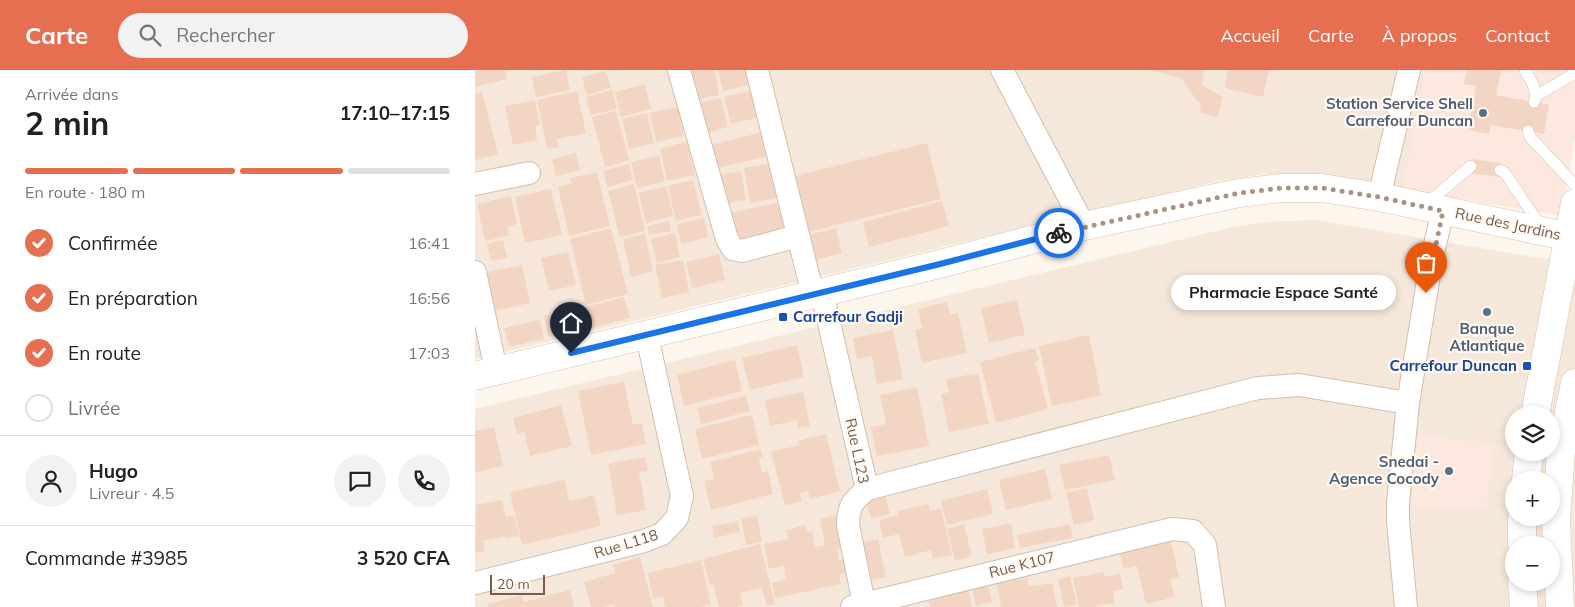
<!DOCTYPE html>
<html lang="fr">
<head>
<meta charset="utf-8">
<style>
  :root { --surface:#fff; --page:#f2f2f2; --text:#222; --muted:#767676; --line:#e0e0e0; --accent:#e76f51 }
  body { margin:0; font-family:Mulish,sans-serif; background:var(--page); color:var(--text); height:100vh; display:flex; flex-direction:column; font-size:19px; white-space:nowrap }
  * { box-sizing:border-box; margin:0 }
  p { font-size:16px; color:var(--muted) }
  .icon { flex:none; width:28px; height:28px; fill:none; stroke:currentColor; stroke-width:2; stroke-linecap:round; stroke-linejoin:round }
  .map { position:relative; flex:1; overflow:hidden }
  .panel { display:flex; flex-direction:column; background:var(--surface); width:475px }
  .panel>* { flex:none }
  .controls { position:absolute; left:1030px; top:336px; display:grid; gap:10px }
  .controls a { display:grid; place-items:center; width:55px; height:55px; border-radius:50%; background:var(--surface); box-shadow:0 2px 8px #0003; font-size:25px }
  .scale { position:absolute; left:15px; bottom:12px; width:55px; box-sizing:border-box; padding-left:5px; border:2px solid #7a5c4d; border-top:0; font-size:14px; line-height:18px; white-space:nowrap; color:#7a5c4d; -webkit-text-stroke:4px #fffaf3; paint-order:stroke }
  .pin { position:absolute; display:grid; place-items:center; width:42px; height:42px; color:#fff; margin:-51px -21px; border-radius:50% 50% 50% 0; rotate:-45deg; box-shadow:0 0 5px #0007 }
  .pin .icon { rotate:45deg }
  .courier { position:absolute; display:grid; place-items:center; width:50px; height:50px; margin:-25px; border:4px solid #1a73e8; border-radius:50%; background:#fff; color:#222; box-shadow:0 1px 6px #0007 }
  .bubble { position:absolute; height:35px; border-radius:18px; background:var(--surface); box-shadow:0 2px 8px #0003; font-size:16px; font-weight:700; line-height:35px; text-align:center }
  .headline em { font-style:normal; font-weight:700 }
  .headline div { display:flex; flex-direction:column-reverse }
  .headline { display:flex; align-items:center; justify-content:space-between; height:85px; padding:0 25px }
  h1 { font-size:32px; font-weight:700; line-height:38px }
  .bar { display:grid; grid-template-columns:repeat(4,1fr); gap:8px 5px; align-content:center; height:60px; padding:0 25px }
  .bar i { height:6px; border-radius:4px; background:var(--line) }
  .bar .current { background:var(--accent) }
  .bar p { grid-column:span 4 }
  .line { display:flex; align-items:center; gap:12px; padding:0 25px; border-top:1px solid var(--line) }
  .line div { flex:1 }
  .round { display:grid; place-items:center; flex:none; width:52px; height:52px; border-radius:26px; background:var(--page) }
  ol { padding:0 25px; list-style:none }
  li { display:flex; align-items:center; gap:15px; height:55px }
  li p { margin-inline-start:auto }
  li .icon { padding:5px; border-radius:50%; background:var(--accent); color:#fff; stroke-width:4 }
  li:last-child { color:var(--muted) }
  li i { width:28px; height:28px; border:2px solid var(--line); border-radius:50% }
  header { display:flex; align-items:center; gap:30px; box-sizing:border-box; height:70px; padding:0 25px; background:var(--accent); color:#fff }
  header strong { font-size:24px }
  nav { display:flex; gap:28px; margin-inline-start:auto; font-size:18px }
  .search { width:350px; height:45px; background:var(--page); display:flex; align-items:center; gap:12px; box-sizing:border-box; padding:0 18px; border-radius:28px; color:var(--muted); font-size:19px }
  main { display:flex; flex:1; min-height:0 }
  .map>svg:first-child { display:block }
  .residential { fill:#f5e8da; fill-rule:evenodd }
  .commercial { fill:#fde8e0 }
  .building { fill:#f3d5c3 }
  .lines { fill:none; stroke-linecap:round; stroke-linejoin:round }
  .service-casing { stroke:#d1beb0; stroke-width:12 }
  .minor-casing { stroke:#d1beb0; stroke-width:24 }
  .secondary-casing { stroke:#d6c0b0; stroke-width:29 }
  .service { stroke:#fff; stroke-width:11 }
  .minor { stroke:#fff; stroke-width:22 }
  .secondary { stroke:#fff; stroke-width:28 }
  .done { stroke:#a89285; stroke-width:5; stroke-dasharray:0 9 }
  .route { stroke:#1a73e8; stroke-width:6 }
  .service-dot { fill:#5c6f8a; stroke:#fffaf3; stroke-width:2 }
  .transit-dot { fill:#1a4fb4; stroke:#fffaf3; stroke-width:2 }
  .labels { text-anchor:middle; stroke-width:4.5; stroke-linejoin:round; paint-order:stroke }
  .service-label { font-size:15px; font-weight:bold; fill:#4e5e75; stroke:#fffaf3; text-anchor:end }
  .street-label { font-size:15px; fill:#7a5c4d; stroke:#fffaf3 }
  .transit-label { font-size:15px; font-weight:bold; fill:#164399; stroke:#fffaf3; text-anchor:start }
</style>
</head>
<body>
<header>
<strong>Carte</strong>
<div class="search"><svg class="icon" aria-label="search" viewBox="0 0 24 24"><circle cx="10" cy="10" r="6"/><path d="M15 15l6 6"/></svg>Rechercher</div>
<nav><a>Accueil</a><a>Carte</a><a>À propos</a><a>Contact</a></nav>
</header>
<main>
<section class="panel">
<div class="headline"><div><h1>2 min</h1><p>Arrivée dans</p></div><em>17:10–17:15</em></div>
<div class="bar"><i class="current"></i><i class="current"></i><i class="current"></i><i></i><p>En route · 180 m</p></div>
<ol>
<li><svg class="icon" aria-label="check" viewBox="0 0 24 24"><path d="M5 12l5 5 9-10"/></svg>Confirmée<p>16:41</p></li>
<li><svg class="icon" aria-label="check" viewBox="0 0 24 24"><path d="M5 12l5 5 9-10"/></svg>En préparation<p>16:56</p></li>
<li><svg class="icon" aria-label="check" viewBox="0 0 24 24"><path d="M5 12l5 5 9-10"/></svg>En route<p>17:03</p></li>
<li><i></i>Livrée</li>
</ol>
<div class="line" style="height:90px"><a class="round"><svg class="icon" aria-label="person" viewBox="0 0 24 24"><circle cx="12" cy="8" r="4"/><path d="M4 21q1-7 8-7t8 7"/></svg></a><div><b>Hugo</b><p>Livreur · 4.5</p></div><a class="round"><svg class="icon" aria-label="chat" viewBox="0 0 24 24"><path d="M4 5h16v11H9l-5 4z"/></svg></a><a class="round"><svg class="icon" aria-label="phone" viewBox="0 0 24 24"><path d="M5 4h4l2 5-3 2q2 4 5 5l2-3 5 2v4C11 20 4 13 5 4z"/></svg></a></div>
<div class="line" style="height:65px"><div>Commande #3985</div><b>3 520 CFA</b></div>
</section>
<div class="map">
<svg width="1100" height="537" viewBox="0 0 1100 537">
  <rect width="100%" height="100%" fill="#fdf6ec"/>
  <path class="residential" d="M 0,0 L 1100,0 L 1100,67 L 928,119 L 840,106 L 789,104 L 744,111 L 0,289 Z
    M 839,150 L 1071,189 L 1100,175 L 1100,537 L 0,537 L 0,339 L 754,158 L 790,152 ZM 1039,345 L 1076,345 L 1076,382 L 1039,382 ZM 1039,410 L 1076,410 L 1076,448 L 1039,448 ZM 1039,475 L 1076,475 L 1076,512 L 1039,512 Z"/>
  <path class="commercial" d="M 949,0 L 1100,0 L 1100,67 L 1086,146 L 928,119 Z
    M 943,364 L 1019,374 L 1011,437 L 935,436 Z"/>
  <path class="building" d="M 0,0 L 30,0 L 32,9 L 0,17 Z
    M 91,0 L 95,20 L 61,27 L 57,7 Z
    M 216,0 L 240,0 L 244,25 L 221,30 Z
    M 243,0 L 274,0 L 277,14 L 248,21 Z
    M 676,0 L 729,0 L 727,15 L 748,27 L 742,47 L 725,42 L 726,36 L 706,8 Z
    M 753,0 L 794,0 L 788,27 L 750,18 Z
    M 992,0 L 1026,0 L 1021,25 L 1074,35 L 1069,64 L 1016,55 L 1014,64 L 993,60 L 1001,16 L 989,14 Z
    M 131,1 L 136,18 L 112,25 L 107,7 Z
    M 170,14 L 176,39 L 146,47 L 140,22 Z
    M 137,20 L 142,39 L 116,45 L 111,27 Z
    M 278,20 L 285,47 L 256,54 L 249,27 Z
    M 102,21 L 111,63 L 82,69 L 84,77 L 72,79 L 62,30 Z
    M 7,22 L 23,84 L 0,90 L 0,24 Z
    M 246,28 L 253,57 L 231,63 L 223,33 Z
    M 60,30 L 65,55 L 60,56 L 62,70 L 38,75 L 30,36 Z
    M 203,37 L 209,66 L 181,72 L 175,43 Z
    M 141,41 L 154,90 L 130,97 L 117,47 Z
    M 172,43 L 179,73 L 154,79 L 147,49 Z
    M 288,62 L 293,86 L 238,99 L 232,76 Z
    M 212,72 L 220,105 L 192,111 L 185,78 Z
    M 452,73 L 466,129 L 329,163 L 316,107 Z
    M 101,83 L 105,100 L 81,106 L 77,89 Z
    M 184,86 L 190,111 L 162,118 L 156,92 Z
    M 997,89 L 1026,93 L 1024,107 L 995,103 Z
    M 298,93 L 304,128 L 275,133 L 269,98 Z
    M 154,94 L 158,110 L 132,117 L 128,101 Z
    M 266,101 L 271,130 L 246,134 L 241,105 Z
    M 122,102 L 135,156 L 94,166 L 83,117 L 97,114 L 95,108 Z
    M 218,110 L 227,145 L 201,151 L 193,116 Z
    M 159,114 L 170,161 L 145,167 L 133,121 Z
    M 191,116 L 198,146 L 171,153 L 164,123 Z
    M 76,119 L 87,165 L 50,173 L 40,127 Z
    M 36,126 L 42,154 L 32,157 L 34,166 L 10,171 L 2,134 Z
    M 467,131 L 474,156 L 394,177 L 388,152 Z
    M 306,132 L 312,161 L 258,173 L 252,143 Z
    M 229,148 L 233,167 L 206,174 L 202,154 Z
    M 194,151 L 196,161 L 174,165 L 172,156 Z
    M 136,158 L 153,224 L 111,235 L 95,169 Z
    M 361,158 L 367,183 L 336,191 L 330,166 Z
    M 200,163 L 205,187 L 182,193 L 176,169 Z
    M 170,164 L 178,201 L 156,207 L 148,169 Z
    M 28,170 L 32,188 L 16,191 L 12,174 Z
    M 93,182 L 101,215 L 74,221 L 66,188 Z
    M 244,184 L 250,210 L 217,218 L 211,192 Z
    M 208,190 L 214,222 L 187,228 L 180,195 Z
    M 47,195 L 55,233 L 20,241 L 12,202 Z
    M 149,227 L 155,248 L 116,258 L 111,237 Z
    M 542,230 L 550,265 L 514,273 L 506,238 Z
    M 472,232 L 475,245 L 483,243 L 492,283 L 447,293 L 440,260 L 447,258 L 443,239 Z
    M 106,239 L 110,260 L 73,267 L 69,246 Z
    M 65,250 L 69,269 L 34,277 L 29,258 Z
    M 418,260 L 428,309 L 402,314 L 397,286 L 382,289 L 378,268 Z
    M 614,265 L 626,326 L 577,336 L 564,276 Z
    M 322,275 L 329,307 L 275,320 L 267,288 Z
    M 560,278 L 564,291 L 560,292 L 573,339 L 521,353 L 505,292 Z
    M 260,290 L 267,321 L 209,336 L 202,305 Z
    M 503,303 L 514,354 L 474,362 L 466,324 L 474,322 L 471,309 Z
    M 149,312 L 158,355 L 167,353 L 171,374 L 116,385 L 103,321 Z
    M 442,317 L 454,376 L 402,386 L 396,357 L 411,354 L 405,325 Z
    M 328,322 L 335,356 L 323,358 L 322,350 L 295,356 L 290,330 Z
    M 271,326 L 275,341 L 226,354 L 222,338 Z
    M 86,335 L 97,376 L 55,386 L 49,362 L 42,364 L 38,348 Z
    M 277,345 L 284,375 L 227,389 L 220,359 Z
    M 19,357 L 28,396 L 0,402 L 0,361 Z
    M 351,364 L 365,421 L 335,429 L 333,421 L 325,423 L 327,431 L 310,436 L 296,382 L 324,375 L 323,371 Z
    M 286,379 L 288,387 L 284,388 L 287,403 L 293,401 L 298,424 L 236,440 L 229,411 L 239,409 L 235,392 Z
    M 634,385 L 640,410 L 590,420 L 584,395 Z
    M 170,387 L 173,401 L 164,402 L 171,440 L 142,445 L 133,394 Z
    M 570,399 L 577,429 L 531,440 L 524,410 Z
    M 90,410 L 94,431 L 119,425 L 126,456 L 47,475 L 35,422 Z
    M 612,418 L 619,450 L 599,455 L 591,423 Z
    M 512,419 L 518,444 L 472,455 L 466,431 Z
    M 410,424 L 415,444 L 396,449 L 391,429 Z
    M 27,430 L 31,447 L 39,446 L 44,466 L 31,468 L 31,466 L 8,471 L 10,481 L 0,483 L 1,435 Z
    M 453,434 L 455,441 L 466,438 L 477,485 L 458,489 L 456,480 L 430,487 L 424,464 L 408,468 L 404,450 L 424,445 L 423,441 Z
    M 361,445 L 368,479 L 362,480 L 364,491 L 368,490 L 371,503 L 364,504 L 366,514 L 300,528 L 297,513 L 311,509 L 309,496 L 294,499 L 289,474 L 313,469 L 311,460 L 331,455 L 332,462 L 337,461 L 340,477 L 350,475 L 345,449 Z
    M 282,446 L 287,472 L 271,475 L 266,449 Z
    M 263,451 L 265,462 L 239,468 L 237,456 Z
    M 536,453 L 540,478 L 512,484 L 507,459 Z
    M 489,454 L 497,486 L 480,491 L 472,459 Z
    M 595,454 L 598,468 L 545,478 L 542,465 Z
    M 695,467 L 704,507 L 695,509 L 700,527 L 671,534 L 662,496 L 649,499 L 644,481 Z
    M 403,469 L 411,507 L 397,510 L 388,472 Z
    M 285,474 L 300,534 L 292,536 L 287,518 L 265,523 L 268,535 L 262,537 L 244,537 L 238,514 L 235,515 L 228,489 Z
    M 165,487 L 178,537 L 140,537 L 139,534 L 129,537 L 116,537 L 109,512 L 140,503 L 138,495 Z
    M 226,490 L 236,535 L 225,537 L 190,537 L 188,527 L 178,529 L 173,503 Z
    M 629,502 L 630,507 L 645,504 L 648,519 L 638,521 L 640,533 L 618,537 L 604,537 L 598,508 Z
    M 595,506 L 602,535 L 589,537 L 583,509 Z
    M 552,508 L 554,517 L 577,513 L 582,537 L 526,537 L 522,514 Z
    M 513,515 L 517,532 L 501,536 L 497,518 Z
    M 493,517 L 497,537 L 455,537 L 453,526 Z
    M 95,520 L 99,537 L 50,537 L 49,532 Z
    M 47,525 L 50,537 L 14,537 L 13,534 Z"/>
  <g class="lines">
    <defs>
      <path id="service" d="M 1050,0 L 1058,14 L 1061,26
        M 1059,32 L 1061,26 L 1100,3
        M 1053,61 L 1055,67 L 1100,115
        M 1025,100 L 1030,103 L 1067,158
        M 950,135 L 996,96"/>
      <path id="minor" d="M 204,0 L 252,169 L 258,179 L 267,181 L 323,166
        M 282,0 L 338,225
        M 527,0 L 609,156
        M 0,114 L 54,103
        M 904,127 L 934,0
        M 0,202 L 21,300
        M 347,222 L 392,419 C 378,431 373,435 373,455 L 389,534
        M 392,419 L 783,318 L 824,315 L 933,333
        M 0,513 L 169,471 L 187,464 L 202,448 L 207,426 L 172,266
        M 377,537 L 697,459 L 718,461 L 730,475 L 739,537
        M 931,537 L 923,451 L 923,433 L 933,333 L 957,187 L 968,141"/>
      <path id="secondary" d="M 0,306 L 465,194 L 609,156 L 764,123 L 807,118 L 847,118 L 904,127 L 1100,168
        M 1060,345 L 1100,133
        M 1051,410 L 1054,382
        M 1047,475 L 1047,448
        M 1047,512 L 1049,537
        M 1085,537 L 1081,450 L 1086,381 L 1100,313"/>
    </defs>
    <use href="#service" class="service-casing"/>
    <use href="#minor" class="minor-casing"/>
    <use href="#secondary" class="secondary-casing"/>
    <use href="#service" class="service"/>
    <use href="#minor" class="minor"/>
    <use href="#secondary" class="secondary"/>
  </g>
  <g class="lines">
    <path class="done" d="M 584,163 L 764,123 L 807,118 L 847,118 L 904,127 L 968,141 L 951,223"/>
    <path class="route" d="M 96,283 L 465,194 L 584,163"/>
  </g>
  <g class="service-dot">
    <circle cx="1008" cy="43" r="5"/>
    <circle cx="1012" cy="242" r="5"/>
    <circle cx="974" cy="401" r="5"/>
  </g>
  <g class="transit-dot">
    <rect x="303" y="242" width="10" height="10" rx="2.5"/>
    <rect x="1047" y="291" width="10" height="10" rx="2.5"/>
  </g>
  <g class="labels">
    <g class="service-label">
      <text x="998" y="39">Station Service Shell<tspan x="998" dy="17">Carrefour Duncan</tspan></text>
      <text x="1012" y="264" text-anchor="middle">Banque<tspan x="1012" dy="17">Atlantique</tspan></text>
      <text x="964" y="397">Snedai -<tspan x="964" dy="17">Agence Cocody</tspan></text>
    </g>
    <g class="street-label">
      <text transform="translate(1033 154) rotate(12)" y="5">Rue des Jardins</text>
      <text transform="translate(382 381) rotate(78)" y="5">Rue L123</text>
      <text transform="translate(151 474) rotate(-17)" y="5">Rue L118</text>
      <text transform="translate(547 495) rotate(-14)" y="5">Rue K107</text>
    </g>
    <g class="transit-label">
      <text x="318" y="252">Carrefour Gadji</text>
      <text x="1042" y="301" text-anchor="end">Carrefour Duncan</text>
    </g>
  </g>
</svg>
<div class="controls">
<a><svg class="icon" aria-label="layers" viewBox="0 0 24 24"><path d="M12 4l9 5-9 5-9-5zM3 14l9 5 9-5"/></svg></a>
<a>+</a>
<a>−</a>
</div>
<div class="scale">20 m</div>
<div class="pin" style="left:951px;top:223px;background:#ea580c"><svg class="icon" aria-label="bag" viewBox="0 0 24 24"><path d="M5 8h14l-1 12H6zM9 8a3 3 0 0 1 6 0"/></svg></div>
<div class="pin" style="left:96px;top:283px;background:#1f2937"><svg class="icon" aria-label="home" viewBox="0 0 24 24"><path d="M3 11l9-7 9 7M6 9v11h12V9"/></svg></div>
<div class="courier" style="left:584px;top:163px"><svg class="icon" aria-label="bike" viewBox="0 0 24 24"><circle cx="6" cy="16" r="4"/><circle cx="18" cy="16" r="4"/><path d="M6 16l4-8h5l3 8M10 8l3 8H6M13 5h3"/></svg></div>
<div class="bubble" style="left:696px;top:205px;width:225px">Pharmacie Espace Santé</div>
</div>
</main>
</body>
</html>
